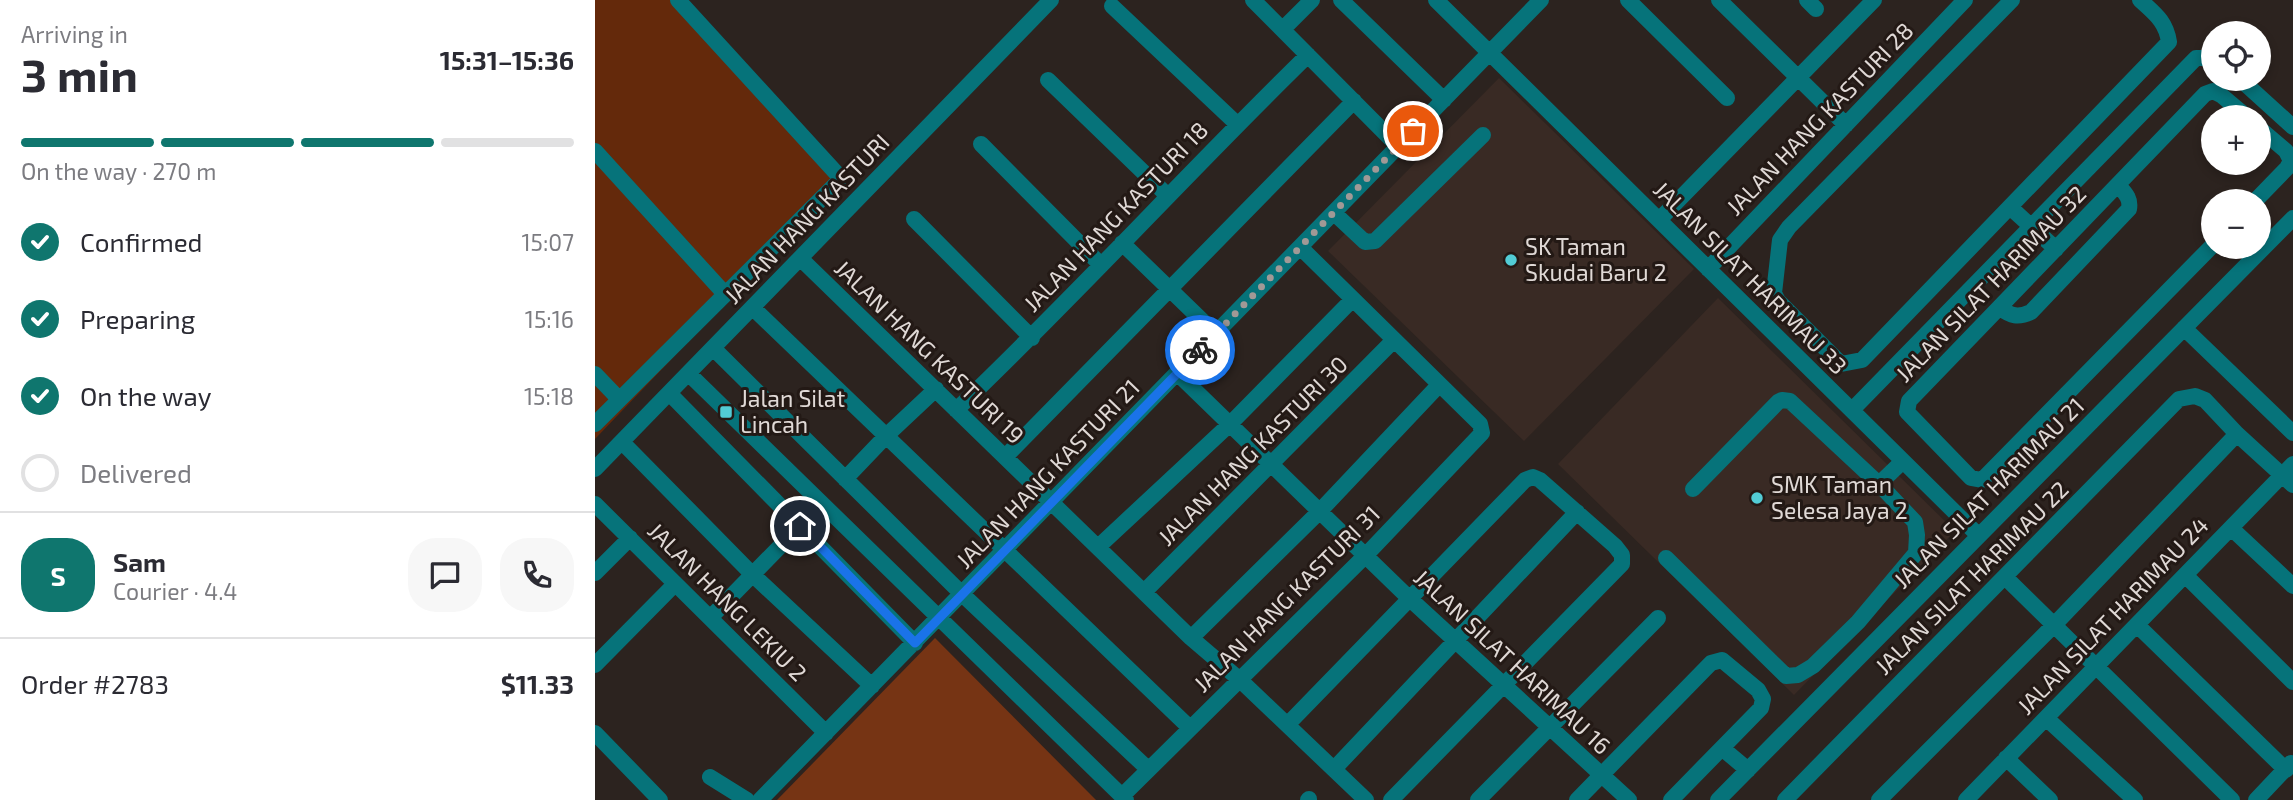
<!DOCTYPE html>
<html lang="en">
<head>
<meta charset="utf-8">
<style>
  :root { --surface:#fff; --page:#f7f7f7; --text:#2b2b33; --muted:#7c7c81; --line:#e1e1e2; --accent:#0f766e }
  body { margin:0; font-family:"Exo 2",sans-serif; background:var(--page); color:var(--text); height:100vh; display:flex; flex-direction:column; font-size:26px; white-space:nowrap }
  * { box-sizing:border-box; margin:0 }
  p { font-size:23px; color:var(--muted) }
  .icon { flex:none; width:38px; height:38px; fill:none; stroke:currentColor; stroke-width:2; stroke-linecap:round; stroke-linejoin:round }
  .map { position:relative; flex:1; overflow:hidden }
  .side { display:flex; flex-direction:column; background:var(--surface); width:595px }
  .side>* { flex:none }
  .buttons { position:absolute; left:1606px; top:21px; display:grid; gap:14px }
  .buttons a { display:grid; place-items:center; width:70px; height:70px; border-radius:50%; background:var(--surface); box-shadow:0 4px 10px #0003; font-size:35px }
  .pin { position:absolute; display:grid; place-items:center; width:60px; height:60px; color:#fff; margin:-30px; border:4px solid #fff; border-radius:50%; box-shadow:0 2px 7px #0007 }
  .courier { position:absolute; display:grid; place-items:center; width:70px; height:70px; margin:-35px; border:5px solid #1a73e8; border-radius:50%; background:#fff; color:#222; box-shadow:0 2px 9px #0007 }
  .head em { font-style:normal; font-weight:700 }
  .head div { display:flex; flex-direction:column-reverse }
  .head { display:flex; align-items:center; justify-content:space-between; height:119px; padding:0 21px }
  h1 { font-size:46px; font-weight:700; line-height:52px }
  .bar { display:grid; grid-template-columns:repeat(4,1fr); gap:10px 7px; align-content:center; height:84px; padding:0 21px }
  .bar i { height:9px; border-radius:5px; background:var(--line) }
  .bar .active { background:var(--accent) }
  .bar p { grid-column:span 4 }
  .line { display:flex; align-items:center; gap:18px; padding:0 21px; border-top:2px solid var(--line) }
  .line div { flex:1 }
  .round { display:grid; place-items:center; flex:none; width:74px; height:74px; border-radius:28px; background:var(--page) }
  ol { padding:0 21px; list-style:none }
  li { display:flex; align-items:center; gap:21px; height:77px }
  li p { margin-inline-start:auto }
  li .icon { padding:7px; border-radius:50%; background:var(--accent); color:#fff; stroke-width:4 }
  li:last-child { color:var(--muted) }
  li i { width:38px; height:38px; border:4px solid var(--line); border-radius:50% }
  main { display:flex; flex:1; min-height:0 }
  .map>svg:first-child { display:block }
  .built { fill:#392a24 }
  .green { fill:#64290b }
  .forest { fill:#763414 }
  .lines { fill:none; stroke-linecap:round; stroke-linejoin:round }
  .minor { stroke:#06737a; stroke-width:16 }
  .done { stroke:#a19996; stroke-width:7; stroke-dasharray:0 12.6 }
  .route { stroke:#1a73e8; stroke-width:9 }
  .poi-dot { fill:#52ccd5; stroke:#231915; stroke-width:2.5 }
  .labels { text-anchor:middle; stroke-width:6; stroke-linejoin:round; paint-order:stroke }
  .street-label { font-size:23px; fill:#e0d9d6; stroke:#231915 }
  .poi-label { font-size:23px; fill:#e0d9d6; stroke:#231915; text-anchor:start }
</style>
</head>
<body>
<main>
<section class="side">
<div class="head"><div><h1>3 min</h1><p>Arriving in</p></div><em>15:31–15:36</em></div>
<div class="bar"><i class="active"></i><i class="active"></i><i class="active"></i><i></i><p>On the way · 270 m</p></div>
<ol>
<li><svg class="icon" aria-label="check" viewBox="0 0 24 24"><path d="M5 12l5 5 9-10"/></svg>Confirmed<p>15:07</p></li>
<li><svg class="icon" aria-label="check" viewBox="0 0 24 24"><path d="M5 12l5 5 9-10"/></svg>Preparing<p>15:16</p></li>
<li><svg class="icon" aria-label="check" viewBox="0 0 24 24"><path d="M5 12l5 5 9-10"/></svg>On the way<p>15:18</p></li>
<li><i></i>Delivered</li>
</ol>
<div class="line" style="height:126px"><b class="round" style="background:var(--accent);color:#fff">S</b><div><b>Sam</b><p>Courier · 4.4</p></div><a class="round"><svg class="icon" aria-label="chat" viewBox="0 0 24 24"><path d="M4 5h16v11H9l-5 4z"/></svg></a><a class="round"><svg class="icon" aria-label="phone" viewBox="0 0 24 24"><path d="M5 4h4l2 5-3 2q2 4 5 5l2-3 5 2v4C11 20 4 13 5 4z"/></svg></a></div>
<div class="line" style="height:91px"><div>Order #2783</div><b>$11.33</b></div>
</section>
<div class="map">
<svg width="1698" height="800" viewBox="0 0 1698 800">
  <rect width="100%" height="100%" fill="#2c231f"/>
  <path class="built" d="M 904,78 L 1099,269 L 929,441 L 733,251 Z
    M 1123,298 L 1360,531 L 1199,695 L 963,464 Z"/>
  <path class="green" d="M 0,0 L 90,0 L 250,178 L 0,439 Z"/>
  <path class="forest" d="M 340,638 L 501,800 L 182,800 Z"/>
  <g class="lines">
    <path class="minor" d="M 658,0 L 803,146
      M 746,0 L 849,100
      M 841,0 L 1384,536
      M 1033,0 L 1132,98
      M 1124,0 L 1251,125
      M 1212,0 L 1221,9
      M 1417,0 L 1194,227 L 1185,240 L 1179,293 L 1183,301 L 1246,364 L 1267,360 L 1574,42 C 1571,21 1559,13 1545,0
      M 517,6 L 642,124
      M 688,29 L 717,0
      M 1645,79 L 1698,127
      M 453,80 L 573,196
      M 386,144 L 506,265
      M 0,151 L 130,294
      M 1660,201 L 1692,168 L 1696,161 L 1691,151 L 1664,128
      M 1416,208 L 1461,249
      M 739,213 L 770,242 L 780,241 L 888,135
      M 319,219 L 437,338
      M 1064,220 L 1279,0
      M 527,243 L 621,334
      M 1619,244 L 1387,480 L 1376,478 L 1312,412 L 1314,401 L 1610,94 L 1618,91 L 1626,95 L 1652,117
      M 206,259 L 596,638 L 644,679 L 771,800
      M 1113,269 L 1370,0
      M 158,308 L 595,728
      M 1405,308 C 1416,316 1423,318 1436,312 L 1534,209 C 1536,198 1530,193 1523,185
      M 1589,328 L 1698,433
      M 119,349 L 367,594 L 553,769
      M 582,373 L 815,599 L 1034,800
      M 0,374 L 24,399
      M 94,374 L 531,800
      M 75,394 L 320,643
      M 361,410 C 482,295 594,171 713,55
      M 1257,410 L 1601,58 L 1619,58
      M 0,424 L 243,182 L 243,175 L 83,0
      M 27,442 L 157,574 L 277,686
      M 410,457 L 759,101
      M 0,469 L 456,0
      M 250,479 L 292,435 L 341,389
      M 1098,489 L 1183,402 L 1187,400 L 1195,401 L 1284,484
      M 0,504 L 231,733
      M 1636,528 L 1698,586
      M 503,547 L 635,424 L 757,300
      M 1071,558 L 1191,676 L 1203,675 L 1218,666 L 1263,622 L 1321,553 L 1322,535 L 1320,522 L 1284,484 L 1308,461
      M 0,573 L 35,538
      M 1590,575 L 1698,682
      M 1410,577 L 1637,800
      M 549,592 L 798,341
      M 115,618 L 205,526
      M 1542,625 L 1691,770
      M 596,638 L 724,512 L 844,385
      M 0,665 L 80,584
      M 1451,718 L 1540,800
      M 693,724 L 930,480 L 938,477 L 945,480 L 1020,546 L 1027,555 L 1027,564 L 796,800
      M 0,733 L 65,800
      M 1128,749 L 1153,770
      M 1411,758 L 1455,800
      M 739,769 L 982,512
      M 115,777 L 152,800
      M 527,796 L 770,556 L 887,433 L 885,424 L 705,247
      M 165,800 L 946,0
      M 713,800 L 714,799
      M 883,800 L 1063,618
      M 982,800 L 1116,663 L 1127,660 L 1163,690 L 1168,699 L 1166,708 L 1076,800
      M 1123,800 L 1698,218
      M 1190,800 L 1584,399 L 1600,396 L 1610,400 L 1642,434 L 1698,485
      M 1284,800 L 1459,625 L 1642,434
      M 1371,800 L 1698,464
      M 1661,800 L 1696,763"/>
  </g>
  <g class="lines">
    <path class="done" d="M 605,350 L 818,131"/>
    <path class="route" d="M 205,526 L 320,643 L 605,350"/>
  </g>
  <g class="poi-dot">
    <circle cx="916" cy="260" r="7"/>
    <rect x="124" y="405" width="14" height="14" rx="3.5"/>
    <circle cx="1162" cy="498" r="7"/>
  </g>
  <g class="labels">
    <g class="street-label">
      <text transform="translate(1225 119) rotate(-46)" y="8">JALAN HANG KASTURI 28</text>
      <text transform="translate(521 217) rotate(-46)" y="8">JALAN HANG KASTURI 18</text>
      <text transform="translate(212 219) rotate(-46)" y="8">JALAN HANG KASTURI</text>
      <text transform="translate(1155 278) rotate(45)" y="8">JALAN SILAT HARIMAU 33</text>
      <text transform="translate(1396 284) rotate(-46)" y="8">JALAN SILAT HARIMAU 32</text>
      <text transform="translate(334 352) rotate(44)" y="8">JALAN HANG KASTURI 19</text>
      <text transform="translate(658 451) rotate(-45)" y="8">JALAN HANG KASTURI 30</text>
      <text transform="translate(453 474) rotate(-46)" y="8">JALAN HANG KASTURI 21</text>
      <text transform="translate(1394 493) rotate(-45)" y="8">JALAN SILAT HARIMAU 21</text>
      <text transform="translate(1377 578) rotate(-45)" y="8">JALAN SILAT HARIMAU 22</text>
      <text transform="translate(692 599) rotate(-45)" y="8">JALAN HANG KASTURI 31</text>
      <text transform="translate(132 602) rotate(45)" y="8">JALAN HANG LEKIU 2</text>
      <text transform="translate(1518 616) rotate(-46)" y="8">JALAN SILAT HARIMAU 24</text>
      <text transform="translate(917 662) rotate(43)" y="8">JALAN SILAT HARIMAU 16</text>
    </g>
    <g class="poi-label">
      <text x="930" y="255">SK Taman<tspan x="930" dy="26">Skudai Baru 2</tspan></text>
      <text x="145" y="407">Jalan Silat<tspan x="145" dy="26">Lincah</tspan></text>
      <text x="1176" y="493">SMK Taman<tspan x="1176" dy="26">Selesa Jaya 2</tspan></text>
    </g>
  </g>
</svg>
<div class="buttons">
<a><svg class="icon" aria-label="locate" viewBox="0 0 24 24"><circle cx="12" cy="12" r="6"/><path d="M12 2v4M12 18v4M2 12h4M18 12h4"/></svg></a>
<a>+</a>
<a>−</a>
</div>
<div class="pin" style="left:818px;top:131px;background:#ea580c"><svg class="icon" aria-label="bag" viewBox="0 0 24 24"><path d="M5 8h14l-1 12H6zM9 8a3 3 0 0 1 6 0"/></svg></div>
<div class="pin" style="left:205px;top:526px;background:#1f2937"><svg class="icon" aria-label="home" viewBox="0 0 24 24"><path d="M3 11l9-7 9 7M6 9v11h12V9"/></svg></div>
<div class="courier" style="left:605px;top:350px"><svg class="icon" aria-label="bike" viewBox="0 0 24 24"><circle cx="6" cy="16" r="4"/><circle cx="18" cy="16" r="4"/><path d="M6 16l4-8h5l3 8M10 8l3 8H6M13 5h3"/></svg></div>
</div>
</main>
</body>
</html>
